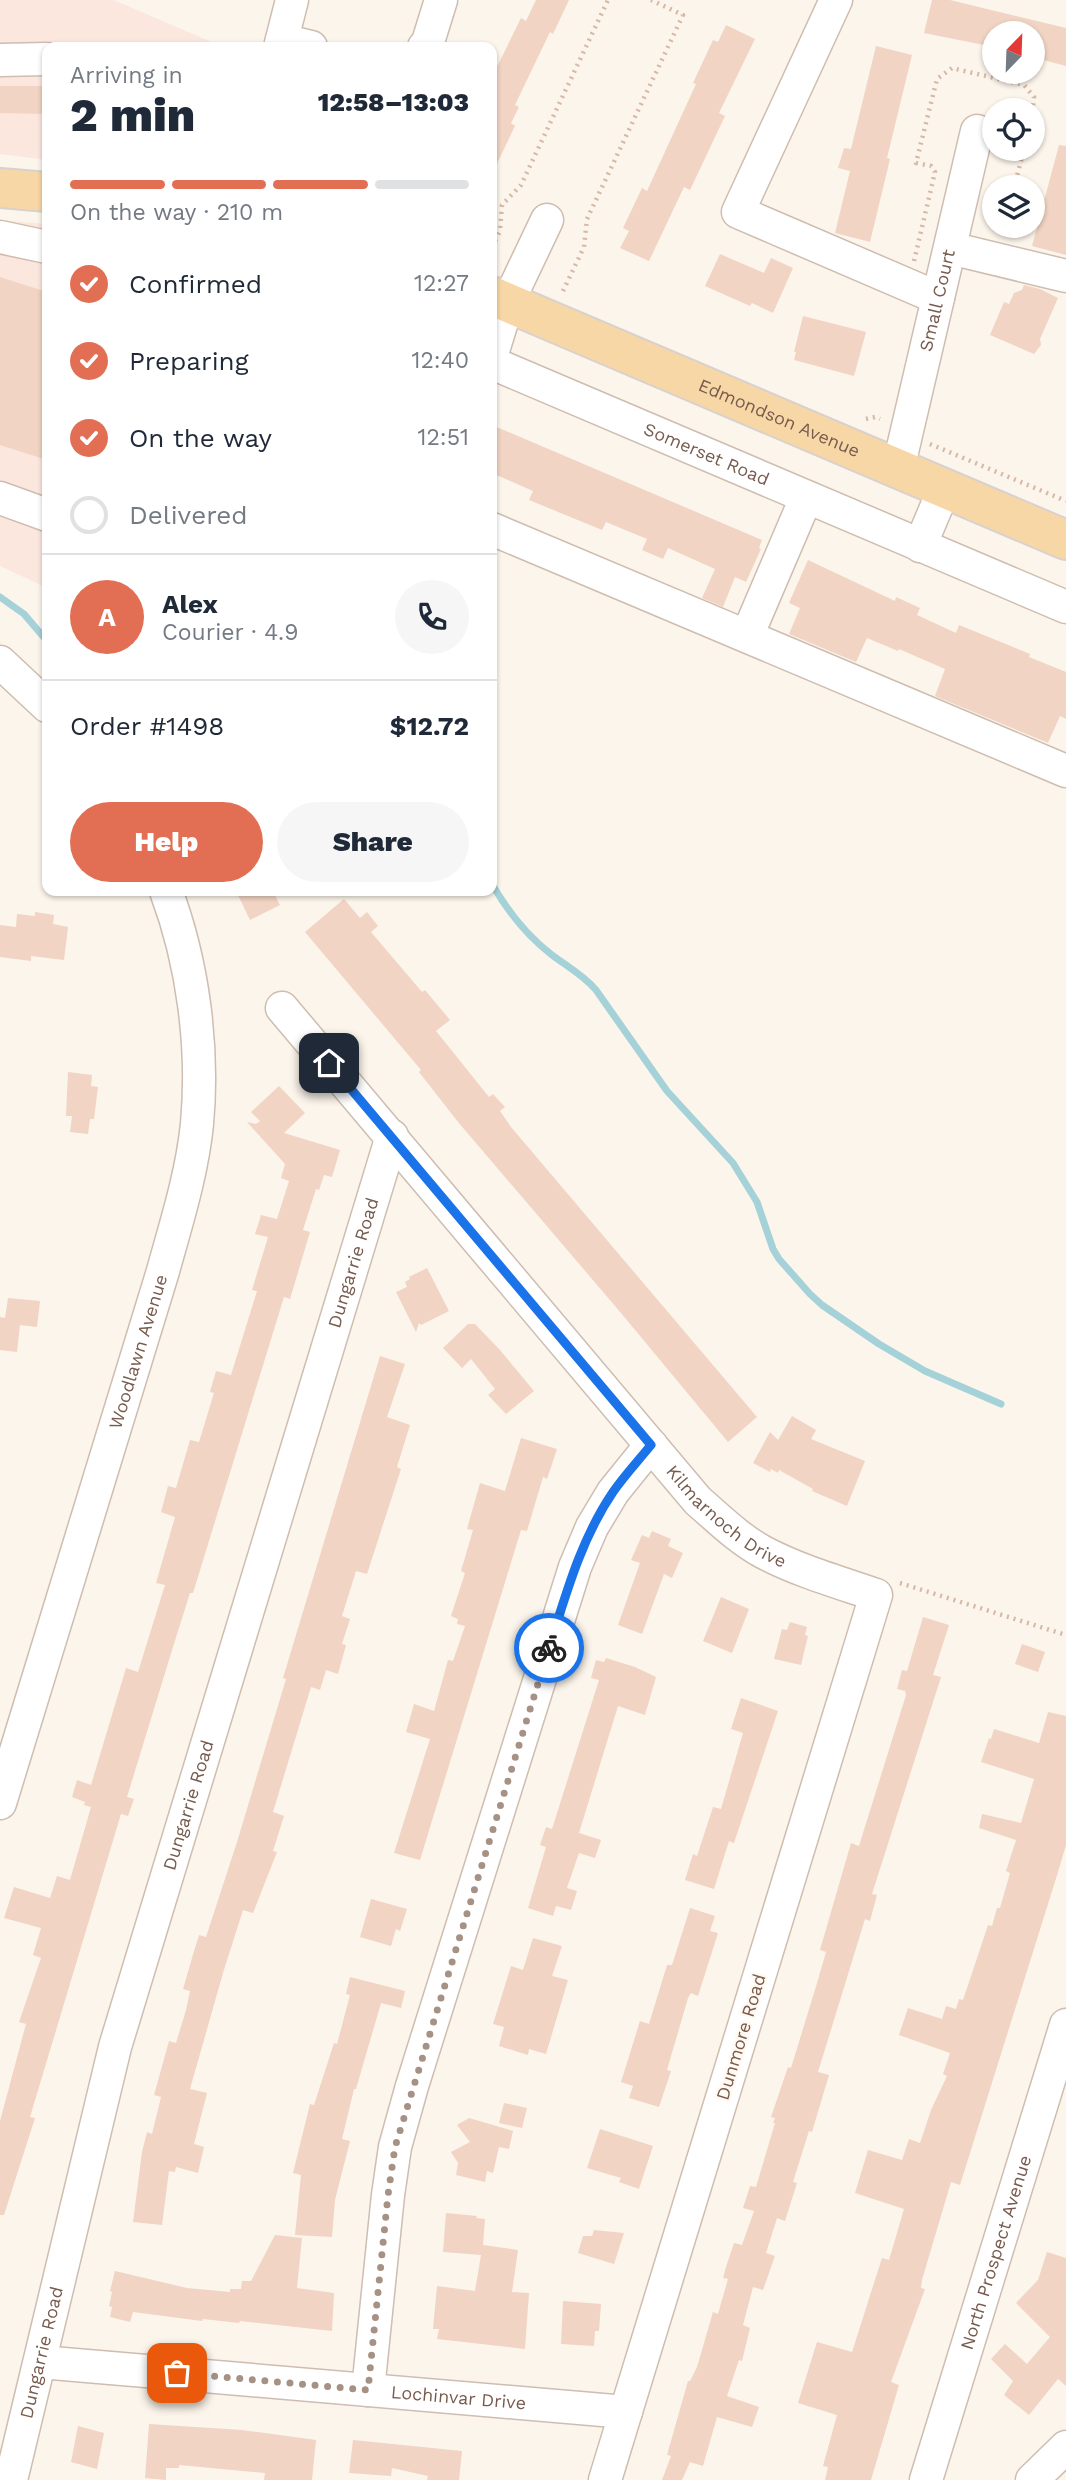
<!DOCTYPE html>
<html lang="en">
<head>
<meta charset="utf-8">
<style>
  :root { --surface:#fff; --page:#f6f6f7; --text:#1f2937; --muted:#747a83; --line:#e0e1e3; --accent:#e26f54 }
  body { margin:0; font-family:"Work Sans",sans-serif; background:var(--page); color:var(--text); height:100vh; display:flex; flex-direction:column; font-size:26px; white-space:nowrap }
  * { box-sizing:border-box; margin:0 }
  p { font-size:23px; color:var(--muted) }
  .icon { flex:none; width:38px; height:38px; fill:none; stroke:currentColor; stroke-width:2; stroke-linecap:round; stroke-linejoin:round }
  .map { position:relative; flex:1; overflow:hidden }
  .sheet { position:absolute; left:42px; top:42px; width:455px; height:854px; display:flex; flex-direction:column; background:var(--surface); border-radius:14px; box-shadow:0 2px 5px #0004 }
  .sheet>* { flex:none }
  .needle { width:46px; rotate:23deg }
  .controls { position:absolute; left:982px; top:21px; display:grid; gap:14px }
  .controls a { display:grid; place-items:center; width:63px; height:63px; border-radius:50%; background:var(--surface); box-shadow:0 2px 5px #0004; font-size:35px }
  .pin { position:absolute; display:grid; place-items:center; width:60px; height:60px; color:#fff; margin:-30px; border-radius:14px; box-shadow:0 4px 10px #0006 }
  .courier { position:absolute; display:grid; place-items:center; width:70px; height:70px; margin:-35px; border:5px solid #1a73e8; border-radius:50%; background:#fff; color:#222; box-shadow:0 2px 9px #0007 }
  .head em { font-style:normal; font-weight:800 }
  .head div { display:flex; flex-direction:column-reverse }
  .head { display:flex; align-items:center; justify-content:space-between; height:119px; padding:0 28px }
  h1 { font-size:46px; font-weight:800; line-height:52px }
  .bar { display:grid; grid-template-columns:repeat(4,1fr); gap:10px 7px; align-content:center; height:84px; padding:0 28px }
  .bar i { height:9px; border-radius:5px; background:var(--line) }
  .bar .current { background:var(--accent) }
  .bar p { grid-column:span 4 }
  .line { display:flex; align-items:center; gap:18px; padding:0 28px; border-top:2px solid var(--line) }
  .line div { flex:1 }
  .round { display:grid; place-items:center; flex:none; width:74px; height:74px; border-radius:37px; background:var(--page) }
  ol { padding:0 28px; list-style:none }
  li { display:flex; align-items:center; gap:21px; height:77px }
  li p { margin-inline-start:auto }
  li .icon { padding:7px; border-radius:50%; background:var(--accent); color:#fff; stroke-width:4 }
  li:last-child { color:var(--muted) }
  li i { width:38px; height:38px; border:4px solid var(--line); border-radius:50% }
  .cta { display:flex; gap:14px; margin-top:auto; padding:14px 28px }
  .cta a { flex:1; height:80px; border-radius:42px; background:var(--accent); color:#fff; font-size:28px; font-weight:800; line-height:80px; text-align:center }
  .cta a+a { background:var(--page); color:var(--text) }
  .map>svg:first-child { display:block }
  .commercial { fill:#fce7df }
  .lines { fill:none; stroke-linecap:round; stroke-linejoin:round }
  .stream { stroke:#a5d1d8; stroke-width:7 }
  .building { fill:#f1d4c3 }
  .minor-casing { stroke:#cebdb0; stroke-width:35 }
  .major-casing { stroke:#d9d1cd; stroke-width:42 }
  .path { stroke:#d7b7a5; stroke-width:4.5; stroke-dasharray:2 5; stroke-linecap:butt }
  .minor { stroke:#fff; stroke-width:32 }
  .major { stroke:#f8d7a6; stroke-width:38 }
  .done { stroke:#a69185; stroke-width:7; stroke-dasharray:0 12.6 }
  .route { stroke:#1a73e8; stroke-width:9 }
  .labels { text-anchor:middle; stroke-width:5; stroke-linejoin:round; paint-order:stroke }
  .street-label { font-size:18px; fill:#775b4e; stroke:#fff9f1 }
</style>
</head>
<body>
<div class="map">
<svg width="1066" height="2480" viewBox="0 0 1066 2480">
  <rect width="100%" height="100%" fill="#fcf5eb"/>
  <path class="commercial" d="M 0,0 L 114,0 L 223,47 L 47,47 L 47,160 L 0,154 Z
    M 0,220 L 47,224 L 47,588 L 0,566 Z"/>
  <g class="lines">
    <path class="stream" d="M 0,597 L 24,614 L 47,641
      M 492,884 C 508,912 526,935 552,955 C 568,967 583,975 596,990 L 667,1091 L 733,1163 L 757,1202 L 773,1249 L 779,1259 L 810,1294 L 822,1305 L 879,1344 L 925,1371 L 1001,1404"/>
  </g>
  <path class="building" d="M 536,0 L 569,0 L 553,34 L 550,32 L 515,105 L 519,107 L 511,123 L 515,126 L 492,174 L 492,77 L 521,18 L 526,21 Z
    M 932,0 L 950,0 L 1066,28 L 1066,66 L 1032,57 L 1032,33 L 994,33 L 994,47 L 924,33 Z
    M 726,25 L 755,39 L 719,113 L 725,116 L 690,190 L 684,187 L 649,261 L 620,248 L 629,231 L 623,228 L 642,188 L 647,191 L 696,84 L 693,83 L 713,40 L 718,42 Z
    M 876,46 L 912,55 L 887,158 L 890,159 L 870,242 L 835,233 L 850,171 L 838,168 L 844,148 L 851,149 Z
    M 0,86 L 47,86 L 47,114 L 0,113 Z
    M 1059,145 L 1066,146 L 1066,255 L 1032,246 Z
    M 720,254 L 764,273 L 771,258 L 793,268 L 773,313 L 752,303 L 750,306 L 705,286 Z
    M 0,277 L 47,292 L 47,460 L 0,445 Z
    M 1024,285 L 1040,289 L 1058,298 L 1040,339 L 1041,345 L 1034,354 L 990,335 L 1004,302 L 1009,304 L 1014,293 L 1022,290 Z
    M 803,316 L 866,332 L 854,376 L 794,360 L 796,352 L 794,352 Z
    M 492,425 L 762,540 L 759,548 L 761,549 L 746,582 L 735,577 L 723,607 L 702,598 L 715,569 L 668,548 L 663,559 L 642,550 L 647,539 L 606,522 L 602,530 L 529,500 L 533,491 L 492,473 Z
    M 808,560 L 895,601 L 896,597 L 920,608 L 917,615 L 956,633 L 959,625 L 1030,654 L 1029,657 L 1066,672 L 1066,719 L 1060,716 L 1048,743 L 935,696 L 945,669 L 899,649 L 898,651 L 867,638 L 856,662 L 789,634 L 800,608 L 789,603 Z
    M 236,891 L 273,891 L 280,905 L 250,920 Z
    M 344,899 L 360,918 L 367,912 L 378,926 L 371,932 L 422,992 L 425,990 L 450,1020 L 436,1031 L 489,1097 L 493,1094 L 505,1107 L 500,1111 L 511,1127 L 757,1417 L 728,1442 L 621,1313 L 458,1122 L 419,1072 L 421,1070 L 305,932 Z
    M 35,912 L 54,915 L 53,924 L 68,927 L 64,960 L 31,956 L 31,961 L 0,957 L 0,925 L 16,927 L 17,914 L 35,916 Z
    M 68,1072 L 92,1075 L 91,1086 L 98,1087 L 94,1119 L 90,1119 L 88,1134 L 70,1132 L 72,1116 L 66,1116 Z
    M 279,1086 L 305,1113 L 284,1133 L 340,1150 L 332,1177 L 324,1175 L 319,1190 L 316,1189 L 303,1230 L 310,1232 L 290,1299 L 284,1297 L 193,1593 L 190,1593 L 173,1647 L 127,1797 L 134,1799 L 128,1816 L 121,1814 L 115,1834 L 30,2117 L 35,2118 L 4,2215 L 0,2215 L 0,2121 L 26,2024 L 19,2022 L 41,1958 L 33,1955 L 41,1928 L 4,1918 L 14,1887 L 50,1898 L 57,1876 L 70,1880 L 91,1807 L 84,1805 L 85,1802 L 72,1797 L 77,1780 L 91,1785 L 126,1668 L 138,1672 L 165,1585 L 156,1583 L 175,1517 L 161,1512 L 168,1486 L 176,1488 L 190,1440 L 199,1442 L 214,1393 L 210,1392 L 216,1371 L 231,1375 L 257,1291 L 252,1290 L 268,1237 L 255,1234 L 261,1215 L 277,1219 L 289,1181 L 281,1178 L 285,1164 L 247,1122 L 256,1124 L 260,1121 L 251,1112 Z
    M 427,1268 L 449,1311 L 421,1325 L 419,1323 L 416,1332 L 396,1292 L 407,1287 L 405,1282 L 410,1279 L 409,1277 Z
    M 8,1298 L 40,1301 L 37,1327 L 20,1325 L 17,1352 L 0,1350 L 0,1317 L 5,1318 Z
    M 468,1324 L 475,1324 L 500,1350 L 534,1391 L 506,1414 L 488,1395 L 495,1389 L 471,1359 L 462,1368 L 443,1348 Z
    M 380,1356 L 405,1364 L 387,1417 L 410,1425 L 397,1467 L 401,1469 L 367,1574 L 356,1571 L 342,1616 L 350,1619 L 342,1644 L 346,1645 L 338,1674 L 326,1670 L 320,1690 L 311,1687 L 273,1812 L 284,1816 L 273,1851 L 277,1852 L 253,1913 L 243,1910 L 223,1973 L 190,2089 L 207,2093 L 194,2144 L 204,2147 L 198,2173 L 176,2167 L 175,2172 L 169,2171 L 162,2225 L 133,2222 L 142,2152 L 147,2132 L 152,2134 L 161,2097 L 154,2095 L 169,2041 L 176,2043 L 186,2010 L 190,1991 L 183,1989 L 192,1958 L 199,1935 L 206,1937 L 237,1842 L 286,1679 L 283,1678 Z
    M 792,1416 L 816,1430 L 811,1439 L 865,1461 L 847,1506 L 812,1491 L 813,1489 L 779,1470 L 778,1473 L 771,1469 L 770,1472 L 753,1463 L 770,1432 L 778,1440 Z
    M 521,1438 L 557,1449 L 547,1479 L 543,1477 L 527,1531 L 521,1530 L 420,1860 L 394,1853 L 430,1739 L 406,1732 L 414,1704 L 434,1711 L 448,1660 L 453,1661 L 465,1626 L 457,1624 L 458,1619 L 451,1616 L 465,1573 L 461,1571 L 473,1530 L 467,1529 L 480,1483 L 505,1491 Z
    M 652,1531 L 671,1539 L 668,1546 L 683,1553 L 672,1578 L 664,1574 L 642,1634 L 618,1625 L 640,1563 L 631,1560 L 642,1535 L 649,1538 Z
    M 721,1597 L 749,1609 L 732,1653 L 703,1641 Z
    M 923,1617 L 949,1625 L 933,1675 L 941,1677 L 872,1894 L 877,1895 L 870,1921 L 865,1919 L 818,2072 L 829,2075 L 812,2132 L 809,2131 L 793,2182 L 797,2183 L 785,2221 L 777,2218 L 766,2253 L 775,2256 L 763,2290 L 753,2287 L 743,2325 L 750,2328 L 742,2361 L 739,2360 L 727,2396 L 759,2407 L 752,2427 L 717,2417 L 703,2466 L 690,2462 L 682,2480 L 662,2480 L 671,2456 L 667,2455 L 688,2381 L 690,2381 L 697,2367 L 713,2312 L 718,2314 L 728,2279 L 723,2278 L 726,2267 L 734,2243 L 742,2245 L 754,2211 L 743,2208 L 750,2186 L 756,2187 L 775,2123 L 773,2123 L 775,2118 L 771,2117 L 788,2067 L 791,2068 L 817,1983 L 826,1952 L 820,1950 L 851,1843 L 859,1846 L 906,1695 L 905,1691 L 897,1689 L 902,1670 L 907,1671 Z
    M 790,1622 L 807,1627 L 805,1635 L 808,1636 L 801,1665 L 774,1659 L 782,1629 L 787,1630 Z
    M 1022,1644 L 1045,1652 L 1038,1672 L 1015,1664 Z
    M 606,1658 L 635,1667 L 656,1677 L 645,1715 L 618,1706 L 579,1833 L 601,1840 L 595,1858 L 579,1853 L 567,1888 L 577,1891 L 571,1910 L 556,1906 L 553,1916 L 528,1908 L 546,1847 L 540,1845 L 546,1827 L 552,1829 L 599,1680 L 591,1678 L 596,1660 L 604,1662 Z
    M 741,1698 L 778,1711 L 734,1843 L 729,1841 L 714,1889 L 685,1880 L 693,1854 L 697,1856 L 713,1807 L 721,1809 L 743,1733 L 731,1729 Z
    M 1048,1712 L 1066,1716 L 1066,1845 L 1058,1872 L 960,2185 L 951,2182 L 922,2280 L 921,2288 L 925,2289 L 891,2382 L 899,2385 L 871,2480 L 825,2480 L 828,2467 L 823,2466 L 837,2415 L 798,2403 L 817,2342 L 852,2352 L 882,2258 L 889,2260 L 904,2209 L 855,2193 L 868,2150 L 902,2160 L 909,2139 L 920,2143 L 931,2110 L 947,2076 L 943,2074 L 950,2053 L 899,2035 L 908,2008 L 942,2019 L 946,2006 L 956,2009 L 959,1999 L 963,2000 L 988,1925 L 992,1926 L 997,1908 L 1000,1908 L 1010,1873 L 1006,1871 L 1016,1840 L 979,1828 L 982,1814 L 1021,1823 L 1034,1779 L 981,1762 L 989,1738 L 991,1739 L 994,1729 L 1039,1743 Z
    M 371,1899 L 407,1909 L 400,1931 L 396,1929 L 391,1946 L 360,1937 Z
    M 690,1908 L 715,1916 L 710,1931 L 718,1933 L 698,1996 L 691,1993 L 688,1998 L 667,2070 L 671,2071 L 659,2107 L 629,2098 L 633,2086 L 621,2082 L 640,2021 L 649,2024 L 667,1965 L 672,1965 Z
    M 533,1938 L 562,1946 L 552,1976 L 568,1980 L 546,2054 L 529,2049 L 528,2055 L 499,2046 L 504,2027 L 493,2024 L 511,1966 L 523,1970 Z
    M 350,1977 L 405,1991 L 401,2008 L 381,2003 L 356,2089 L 354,2089 L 342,2139 L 350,2141 L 335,2200 L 332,2237 L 295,2235 L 301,2175 L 293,2173 L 310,2104 L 314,2105 L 334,2043 L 337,2044 L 350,1995 L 346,1994 Z
    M 504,2103 L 527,2108 L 522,2128 L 499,2123 Z
    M 469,2118 L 513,2131 L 509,2149 L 499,2147 L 493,2173 L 487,2171 L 485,2182 L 456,2175 L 458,2163 L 451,2152 L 470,2142 L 457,2125 Z
    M 600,2129 L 653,2146 L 639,2189 L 619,2182 L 621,2178 L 587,2168 Z
    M 446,2213 L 477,2216 L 476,2218 L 485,2219 L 483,2245 L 518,2250 L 512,2292 L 529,2293 L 525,2349 L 437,2339 L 439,2329 L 433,2329 L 437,2286 L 475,2291 L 481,2255 L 443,2252 Z
    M 594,2230 L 624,2233 L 614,2264 L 578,2253 L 583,2236 L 592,2236 Z
    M 275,2235 L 302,2238 L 297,2288 L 334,2293 L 332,2331 L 240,2321 L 239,2323 L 203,2319 L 202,2321 L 133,2312 L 130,2322 L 110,2317 L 112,2307 L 109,2306 L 112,2292 L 110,2291 L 115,2271 L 187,2288 L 230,2292 L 230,2289 L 241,2289 L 242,2281 L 251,2281 Z
    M 1047,2252 L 1066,2258 L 1066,2386 L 1058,2379 L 1029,2415 L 1004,2395 L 1013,2381 L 991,2359 L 1005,2344 L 1027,2364 L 1050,2337 L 1016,2303 L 1038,2280 Z
    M 563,2301 L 601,2304 L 599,2331 L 595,2331 L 594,2346 L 561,2344 Z
    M 149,2424 L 242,2430 L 316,2440 L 312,2480 L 264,2480 L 265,2473 L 179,2465 L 179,2468 L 166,2468 L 166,2480 L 145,2478 Z
    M 78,2426 L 104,2433 L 97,2469 L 71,2462 Z
    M 353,2440 L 462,2451 L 459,2480 L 427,2480 L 428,2476 L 392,2468 L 391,2476 L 349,2473 Z"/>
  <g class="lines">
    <defs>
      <g id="minor">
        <path d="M 836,0 L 738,212 L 938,298"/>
        <path d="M 282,40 L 311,47"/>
        <path d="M 280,47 L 292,0"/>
        <path d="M 424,47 L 428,42 L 441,0"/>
        <path d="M 0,60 L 47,59"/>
        <path d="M 0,237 L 47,247"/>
        <path d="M 950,248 L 1066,276"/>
        <path d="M 492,354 L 508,302 L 547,220"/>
        <path id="s1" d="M 492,363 L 1066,607"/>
        <path id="s2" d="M 898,469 L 977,131"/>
        <path d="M 0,498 L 47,515"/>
        <path d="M 492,529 L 1066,771"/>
        <path d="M 920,546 L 944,489"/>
        <path d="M 747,636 L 806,498"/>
        <path d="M 0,662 L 47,706"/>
        <path id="s3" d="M 282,1008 L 698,1501 C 719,1519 739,1539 763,1552 C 799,1571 838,1582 876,1595 L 605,2480"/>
        <path id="s4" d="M 0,1803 L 163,1271 C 176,1224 192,1174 197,1124 C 204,1047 193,963 166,891"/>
        <path id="s5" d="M 40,2362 L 626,2412"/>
        <path d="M 368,2390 L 388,2195 L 395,2147 L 412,2086 L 575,1567 L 592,1527 L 613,1492 L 651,1445"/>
        <path id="s6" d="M 11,2480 L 115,2047 L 392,1136"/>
        <path id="s7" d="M 926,2480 L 1066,2025"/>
        <path d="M 1032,2480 L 1066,2447"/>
      </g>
      <g id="major">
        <path d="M 0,188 L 47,192"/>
        <path id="s8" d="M 492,296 L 1066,540"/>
      </g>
    </defs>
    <use href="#minor" class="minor-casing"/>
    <use href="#major" class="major-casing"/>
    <path class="path" d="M 992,190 L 998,184 L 1015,184 L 1024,149
      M 492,247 L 500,231 L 502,205 L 521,185 L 608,0
      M 914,261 L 935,172 L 931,166 L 916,163 L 937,79 L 952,68 L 1024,85 L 1034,97 L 1032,115
      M 563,291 L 584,247 L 587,219 L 683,15 L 651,0
      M 866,419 L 875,417 L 880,419
      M 930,444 L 1066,501
      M 900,1583 L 1066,1635"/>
    <use href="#minor" class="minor"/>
    <use href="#major" class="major"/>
  </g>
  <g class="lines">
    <path class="done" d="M 177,2373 L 368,2390 L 388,2195 L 395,2147 L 549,1648"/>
    <path class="route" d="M 329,1063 L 651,1445 C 638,1461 624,1476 613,1492 C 581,1539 566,1594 549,1648"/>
  </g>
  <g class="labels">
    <g class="street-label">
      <text dy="6" stroke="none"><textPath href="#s2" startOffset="173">Small Court</textPath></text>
      <text dy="6" stroke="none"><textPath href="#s8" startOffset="312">Edmondson Avenue</textPath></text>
      <text dy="6" stroke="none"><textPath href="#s1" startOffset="233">Somerset Road</textPath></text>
      <text dy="6" stroke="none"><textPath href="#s6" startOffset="1265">Dungarrie Road</textPath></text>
      <text dy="6" stroke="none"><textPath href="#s4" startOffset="472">Woodlawn Avenue</textPath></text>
      <text dy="6" stroke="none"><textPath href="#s3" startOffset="677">Kilmarnoch Drive</textPath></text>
      <text dy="6" stroke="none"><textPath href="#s6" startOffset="698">Dungarrie Road</textPath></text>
      <text transform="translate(741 2037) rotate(-73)" y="6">Dunmore Road</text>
      <text dy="6" stroke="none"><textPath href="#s7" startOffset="238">North Prospect Avenue</textPath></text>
      <text dy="6" stroke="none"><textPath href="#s6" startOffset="131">Dungarrie Road</textPath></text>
      <text dy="6" stroke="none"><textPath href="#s5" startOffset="420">Lochinvar Drive</textPath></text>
    </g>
  </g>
</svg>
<div class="controls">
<a><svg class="needle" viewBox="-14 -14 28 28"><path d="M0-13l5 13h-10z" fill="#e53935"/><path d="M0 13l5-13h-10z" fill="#747a83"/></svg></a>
<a><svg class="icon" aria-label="locate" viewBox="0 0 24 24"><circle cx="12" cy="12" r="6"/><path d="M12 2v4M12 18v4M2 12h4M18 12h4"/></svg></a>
<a><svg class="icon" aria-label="layers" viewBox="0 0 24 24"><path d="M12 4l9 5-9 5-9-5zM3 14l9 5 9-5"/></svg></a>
</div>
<div class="pin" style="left:177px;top:2373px;background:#ea580c"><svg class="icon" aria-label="bag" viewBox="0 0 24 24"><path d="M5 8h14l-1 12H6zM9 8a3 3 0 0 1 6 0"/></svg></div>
<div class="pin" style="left:329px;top:1063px;background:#1f2937"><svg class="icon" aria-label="home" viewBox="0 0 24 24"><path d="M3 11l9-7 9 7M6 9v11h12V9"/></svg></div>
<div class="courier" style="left:549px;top:1648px"><svg class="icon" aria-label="bike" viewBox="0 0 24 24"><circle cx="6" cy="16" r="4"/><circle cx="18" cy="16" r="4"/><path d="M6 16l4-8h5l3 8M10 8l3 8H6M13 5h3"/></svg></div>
<section class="sheet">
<div class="head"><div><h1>2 min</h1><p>Arriving in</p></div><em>12:58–13:03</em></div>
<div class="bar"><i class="current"></i><i class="current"></i><i class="current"></i><i></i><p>On the way · 210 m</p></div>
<ol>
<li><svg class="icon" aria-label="check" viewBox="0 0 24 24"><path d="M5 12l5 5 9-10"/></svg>Confirmed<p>12:27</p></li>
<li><svg class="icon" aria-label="check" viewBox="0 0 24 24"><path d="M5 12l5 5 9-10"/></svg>Preparing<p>12:40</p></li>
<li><svg class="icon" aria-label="check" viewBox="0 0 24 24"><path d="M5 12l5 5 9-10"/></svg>On the way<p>12:51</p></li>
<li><i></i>Delivered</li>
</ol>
<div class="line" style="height:126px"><b class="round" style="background:var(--accent);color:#fff">A</b><div><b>Alex</b><p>Courier · 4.9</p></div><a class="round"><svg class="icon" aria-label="phone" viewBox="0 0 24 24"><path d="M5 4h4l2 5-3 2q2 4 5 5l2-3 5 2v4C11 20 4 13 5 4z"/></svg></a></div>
<div class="line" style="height:91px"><div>Order #1498</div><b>$12.72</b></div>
<div class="cta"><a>Help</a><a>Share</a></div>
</section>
</div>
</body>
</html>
